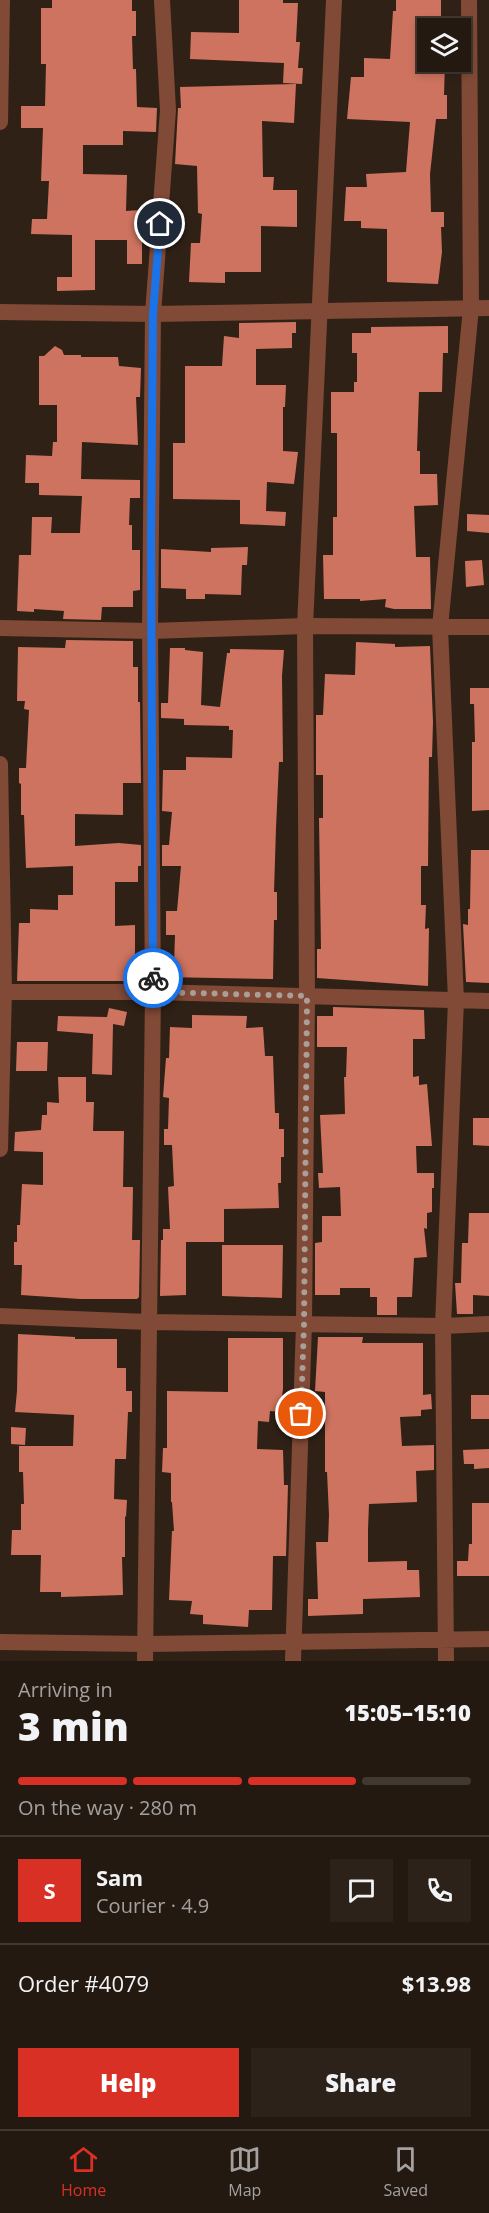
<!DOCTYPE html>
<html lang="en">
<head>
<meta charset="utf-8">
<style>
  :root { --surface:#241910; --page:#2c2219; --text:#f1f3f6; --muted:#a3a09f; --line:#413830; --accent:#d93025 }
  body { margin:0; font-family:"Open Sans",sans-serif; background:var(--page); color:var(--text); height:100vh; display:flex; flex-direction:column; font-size:22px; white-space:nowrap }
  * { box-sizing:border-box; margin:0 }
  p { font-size:20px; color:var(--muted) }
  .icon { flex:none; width:33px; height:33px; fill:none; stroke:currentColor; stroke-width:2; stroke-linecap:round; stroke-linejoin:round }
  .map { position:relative; height:1661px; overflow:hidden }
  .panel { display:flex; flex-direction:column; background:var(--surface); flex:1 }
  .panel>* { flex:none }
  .fabs { position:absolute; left:417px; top:18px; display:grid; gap:12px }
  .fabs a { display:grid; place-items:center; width:54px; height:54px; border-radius:0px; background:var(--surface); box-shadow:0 3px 9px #0003,0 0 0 2px var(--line); font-size:30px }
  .pin { position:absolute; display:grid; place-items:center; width:51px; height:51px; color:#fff; margin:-26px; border:3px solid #fff; border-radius:50%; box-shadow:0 2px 6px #0007 }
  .courier { position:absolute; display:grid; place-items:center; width:60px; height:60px; margin:-30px; border:4px solid #1a73e8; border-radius:50%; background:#fff; color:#222; box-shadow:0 2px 8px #0007 }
  .overview em { font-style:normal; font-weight:800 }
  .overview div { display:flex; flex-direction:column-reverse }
  .overview { display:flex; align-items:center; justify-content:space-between; height:102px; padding:0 18px }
  h1 { font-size:39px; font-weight:800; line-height:45px }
  .bar { display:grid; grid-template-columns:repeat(4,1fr); gap:9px 6px; align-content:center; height:72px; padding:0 18px }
  .bar i { height:8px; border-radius:4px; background:var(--line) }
  .bar .active { background:var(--accent) }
  .bar p { grid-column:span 4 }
  .line { display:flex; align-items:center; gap:15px; padding:0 18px; border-top:2px solid var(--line) }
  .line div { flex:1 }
  .round { display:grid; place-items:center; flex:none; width:63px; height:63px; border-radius:0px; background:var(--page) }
  .primary-button { display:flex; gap:12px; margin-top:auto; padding:12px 18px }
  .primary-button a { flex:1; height:69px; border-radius:0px; background:var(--accent); color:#fff; font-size:24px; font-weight:800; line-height:69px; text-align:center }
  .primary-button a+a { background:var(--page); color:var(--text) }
  .tab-bar { display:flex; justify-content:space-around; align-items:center; height:84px; border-top:2px solid var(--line); background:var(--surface); font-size:16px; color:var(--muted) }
  .tab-bar a { display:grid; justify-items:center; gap:3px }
  .tab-bar .active { color:var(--accent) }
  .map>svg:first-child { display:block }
  .building { fill:#ce735f }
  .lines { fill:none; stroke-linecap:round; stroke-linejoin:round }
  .minor { stroke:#804a37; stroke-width:16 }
  .tertiary { stroke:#804a37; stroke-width:16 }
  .done { stroke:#ab9e96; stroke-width:6; stroke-dasharray:0 10.8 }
  .route { stroke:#1a73e8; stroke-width:8 }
</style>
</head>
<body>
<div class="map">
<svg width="489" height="1661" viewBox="0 0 489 1661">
  <rect width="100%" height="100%" fill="#302116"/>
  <path class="building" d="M 52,0 L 132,0 L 132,11 L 136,11 L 136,36 L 132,36 L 133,69 L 136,69 L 137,107 L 157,108 L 156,132 L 123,131 L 123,145 L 83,145 L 83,174 L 127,175 L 126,211 L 140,210 L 140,229 L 142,229 L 142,264 L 127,264 L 127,240 L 95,240 L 95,290 L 57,291 L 57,277 L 72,277 L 72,235 L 31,234 L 32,219 L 47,219 L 49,181 L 41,181 L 43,128 L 21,128 L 21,106 L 45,106 L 46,64 L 41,64 L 41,8 L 52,8 Z
    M 239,0 L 283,0 L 283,3 L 298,3 L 296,42 L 300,42 L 298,68 L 303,68 L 302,84 L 283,83 L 284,63 L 190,59 L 191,32 L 239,33 Z
    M 396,0 L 441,0 L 441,28 L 428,28 L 428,62 L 445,62 L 444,95 L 447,95 L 447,119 L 436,119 L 430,174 L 431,212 L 444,212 L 444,227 L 441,227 L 442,252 L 438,284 L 387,282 L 387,229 L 361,228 L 361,221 L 344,221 L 346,187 L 367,187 L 366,174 L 406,172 L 410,122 L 347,119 L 351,77 L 364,77 L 364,58 L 390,59 L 393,11 L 396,11 Z
    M 296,84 L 294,123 L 262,121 L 263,177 L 274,177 L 273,190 L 297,190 L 297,227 L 261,226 L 261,272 L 225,272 L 225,283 L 189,282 L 191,243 L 200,243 L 202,214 L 198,213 L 197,166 L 175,164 L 178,108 L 181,108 L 180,87 Z
    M 296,322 L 296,333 L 292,333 L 292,348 L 256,349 L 256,385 L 286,385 L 285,407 L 283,407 L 283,451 L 298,452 L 294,484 L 267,482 L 266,511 L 286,512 L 285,526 L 240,524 L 240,500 L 173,499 L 173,443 L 185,443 L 185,366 L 222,366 L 224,336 L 239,338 L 239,323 Z
    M 448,326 L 448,353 L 443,353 L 442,392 L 419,392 L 417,451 L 420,451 L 420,474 L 437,474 L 438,505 L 414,506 L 416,557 L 430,557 L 431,609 L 394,609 L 385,607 L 386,599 L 360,601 L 360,599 L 324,599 L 323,555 L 333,555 L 333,517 L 337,517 L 337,433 L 331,433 L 331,392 L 354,392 L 354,382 L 357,382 L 357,353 L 352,353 L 352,333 L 371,333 L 371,327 Z
    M 55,346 L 62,350 L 64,355 L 81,355 L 81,357 L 118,357 L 119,366 L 141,368 L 140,397 L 136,397 L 138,445 L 82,442 L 81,479 L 140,480 L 140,498 L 130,498 L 129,525 L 132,525 L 132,550 L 140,550 L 140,590 L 133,591 L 133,607 L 102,607 L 101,620 L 63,619 L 64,611 L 34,609 L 34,612 L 17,611 L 19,555 L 31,555 L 32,517 L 52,517 L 51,533 L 80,533 L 82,496 L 39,495 L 39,483 L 25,483 L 26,455 L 52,456 L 53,442 L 57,442 L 57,405 L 39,405 L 39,356 L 44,356 Z
    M 467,514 L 489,515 L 489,533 L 467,531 Z
    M 248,547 L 247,565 L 242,565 L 241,595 L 205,594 L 205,599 L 186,599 L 186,589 L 161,588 L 161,549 L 211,552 L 211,548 Z
    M 482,560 L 484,585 L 466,587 L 465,561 Z
    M 66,640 L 133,641 L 133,667 L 138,667 L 138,702 L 140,702 L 141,783 L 123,783 L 123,815 L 75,814 L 75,846 L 119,843 L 141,845 L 141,866 L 138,866 L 138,882 L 115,882 L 115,926 L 135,925 L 135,963 L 142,963 L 142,977 L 134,976 L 134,981 L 17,981 L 19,923 L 30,923 L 30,909 L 58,910 L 58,895 L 73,895 L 73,866 L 26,868 L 24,815 L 21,815 L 21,784 L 19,783 L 19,768 L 26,768 L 29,710 L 24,709 L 25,701 L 17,701 L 18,647 L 65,648 Z
    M 356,642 L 395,644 L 395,647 L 430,646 L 433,722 L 432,757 L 429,757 L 428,866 L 421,866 L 421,905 L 426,905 L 425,929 L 429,928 L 428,986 L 317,978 L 317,949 L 321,949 L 319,818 L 323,818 L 323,775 L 316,775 L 316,715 L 323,715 L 325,674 L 355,675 Z
    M 170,648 L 185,648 L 185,650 L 203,652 L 201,705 L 220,707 L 227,653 L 230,653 L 230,649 L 284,650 L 282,676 L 283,762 L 279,762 L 276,828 L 274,892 L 277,892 L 277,920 L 274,920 L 273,979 L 163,977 L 163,964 L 174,964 L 175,935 L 166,935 L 166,911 L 177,911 L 181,866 L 162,866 L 162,845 L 169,845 L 172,812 L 162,811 L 163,770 L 186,770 L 186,757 L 232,758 L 233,730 L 229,730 L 229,726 L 184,725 L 184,719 L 161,718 L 161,703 L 168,703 Z
    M 470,688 L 489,688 L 489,810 L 472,811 L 472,742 L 475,742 L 474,704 L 470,704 Z
    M 471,850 L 489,850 L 489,983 L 466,982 L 463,924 L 468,925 L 468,909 L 470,909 Z
    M 333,1007 L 424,1010 L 425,1039 L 413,1039 L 413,1077 L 419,1076 L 419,1085 L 427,1084 L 432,1146 L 416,1146 L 417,1173 L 434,1173 L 434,1188 L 432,1188 L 432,1212 L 427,1213 L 427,1229 L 424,1228 L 427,1257 L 414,1258 L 412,1297 L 397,1297 L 397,1315 L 377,1315 L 377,1297 L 370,1297 L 370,1288 L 340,1288 L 340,1295 L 315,1295 L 315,1243 L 322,1242 L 322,1216 L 341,1216 L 340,1187 L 319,1188 L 318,1173 L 323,1173 L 320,1115 L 345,1114 L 344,1077 L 346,1077 L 347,1047 L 317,1047 L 317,1016 L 333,1016 Z
    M 109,1008 L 127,1012 L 124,1026 L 113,1024 L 112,1075 L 92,1074 L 93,1034 L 57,1031 L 58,1016 L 107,1017 Z
    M 192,1015 L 247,1016 L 246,1028 L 263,1027 L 265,1056 L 273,1056 L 275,1113 L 279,1113 L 279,1129 L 284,1129 L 284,1157 L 281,1157 L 281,1183 L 278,1183 L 279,1208 L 224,1209 L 224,1242 L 186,1242 L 186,1295 L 160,1296 L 161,1240 L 163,1240 L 163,1229 L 170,1229 L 168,1187 L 174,1186 L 172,1145 L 164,1145 L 164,1129 L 168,1129 L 169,1098 L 163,1097 L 166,1058 L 169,1058 L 170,1027 L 192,1028 Z
    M 17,1042 L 48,1042 L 47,1071 L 16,1071 Z
    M 58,1077 L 86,1077 L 86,1102 L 94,1102 L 93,1131 L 124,1131 L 123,1187 L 133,1187 L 132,1240 L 140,1240 L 139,1297 L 137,1299 L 80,1299 L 21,1295 L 22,1265 L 14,1265 L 14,1242 L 17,1242 L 17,1225 L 20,1225 L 22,1184 L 43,1185 L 43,1152 L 14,1151 L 15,1132 L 41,1130 L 42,1115 L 47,1115 L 47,1102 L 59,1103 Z
    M 473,1118 L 489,1118 L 489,1146 L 473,1145 Z
    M 469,1213 L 489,1213 L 489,1296 L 473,1295 L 473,1314 L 457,1314 L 455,1283 L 461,1283 L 462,1243 L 468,1243 Z
    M 222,1245 L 283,1245 L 282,1298 L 222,1296 Z
    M 18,1334 L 75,1337 L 75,1339 L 117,1339 L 117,1368 L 126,1368 L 126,1391 L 132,1391 L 132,1412 L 128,1412 L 126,1459 L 115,1459 L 114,1499 L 127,1500 L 126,1517 L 125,1516 L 125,1557 L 122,1557 L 123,1595 L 61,1597 L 61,1592 L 40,1592 L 41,1555 L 11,1555 L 12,1530 L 21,1530 L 21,1504 L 24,1504 L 23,1472 L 19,1472 L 19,1446 L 73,1446 L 74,1415 L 15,1412 L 17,1391 Z
    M 318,1337 L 363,1337 L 362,1343 L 423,1343 L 423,1395 L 431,1394 L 432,1409 L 421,1410 L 421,1416 L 400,1417 L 402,1446 L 434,1445 L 434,1470 L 416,1471 L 417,1502 L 369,1504 L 368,1530 L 368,1562 L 407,1561 L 407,1570 L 419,1570 L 420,1597 L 363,1599 L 363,1614 L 308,1616 L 308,1599 L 318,1599 L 316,1542 L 328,1542 L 329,1515 L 327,1472 L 325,1472 L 325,1392 L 315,1391 Z
    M 228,1338 L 283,1338 L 283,1389 L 280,1412 L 270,1411 L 269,1422 L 258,1421 L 257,1449 L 283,1450 L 284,1485 L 288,1485 L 286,1556 L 273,1556 L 272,1610 L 249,1610 L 248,1627 L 203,1624 L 203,1615 L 190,1614 L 192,1601 L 169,1600 L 172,1531 L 174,1531 L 172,1502 L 171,1502 L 171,1473 L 162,1472 L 163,1448 L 167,1448 L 167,1391 L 228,1392 Z
    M 471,1395 L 489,1395 L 489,1419 L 471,1419 Z
    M 11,1427 L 26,1428 L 25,1445 L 11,1444 Z
    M 489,1449 L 489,1468 L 474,1469 L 474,1464 L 464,1464 L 463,1450 Z
    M 472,1503 L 489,1503 L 489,1576 L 457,1576 L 457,1561 L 468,1561 L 469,1544 L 472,1544 Z"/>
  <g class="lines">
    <path class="minor" d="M 0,122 L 2,0
      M 0,312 L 153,314 L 489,308
      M 0,628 L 150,631 L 305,626 L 489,627
      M 0,764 L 4,991 L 0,1149
      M 0,992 L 153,992 L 489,1001
      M 0,1316 L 148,1322 L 443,1326 L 489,1324
      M 0,1642 L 145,1644 L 489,1639
      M 145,1661 L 153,992 L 150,631 L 153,314 L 168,110 L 162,0
      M 446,1661 L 443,1326 L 456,1000 L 440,627 L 471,308 L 469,0"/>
    <path class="tertiary" d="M 293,1661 L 304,1324 L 307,996 L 305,626 L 334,0"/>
  </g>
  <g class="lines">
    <path class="done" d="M 153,978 L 153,992 L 307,996 L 304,1324 L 301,1414"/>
    <path class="route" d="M 153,978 L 151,540 L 153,314 L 160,224"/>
  </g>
</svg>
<div class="fabs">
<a><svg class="icon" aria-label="layers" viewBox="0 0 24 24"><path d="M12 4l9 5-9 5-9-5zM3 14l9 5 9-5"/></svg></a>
</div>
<div class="pin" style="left:301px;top:1414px;background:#ea580c"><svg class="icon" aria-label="bag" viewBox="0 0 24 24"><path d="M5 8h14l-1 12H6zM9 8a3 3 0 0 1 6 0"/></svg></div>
<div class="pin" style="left:160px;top:224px;background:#1f2937"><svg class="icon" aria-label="home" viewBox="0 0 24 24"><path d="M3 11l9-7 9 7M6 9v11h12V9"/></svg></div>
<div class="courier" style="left:153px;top:978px"><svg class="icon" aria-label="bike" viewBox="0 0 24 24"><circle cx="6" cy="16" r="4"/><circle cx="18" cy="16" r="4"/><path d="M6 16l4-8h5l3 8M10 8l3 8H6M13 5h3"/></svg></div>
</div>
<section class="panel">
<div class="overview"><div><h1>3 min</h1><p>Arriving in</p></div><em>15:05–15:10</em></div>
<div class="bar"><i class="active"></i><i class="active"></i><i class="active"></i><i></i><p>On the way · 280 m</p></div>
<div class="line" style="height:108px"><b class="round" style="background:var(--accent);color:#fff">S</b><div><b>Sam</b><p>Courier · 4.9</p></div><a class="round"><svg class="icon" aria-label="chat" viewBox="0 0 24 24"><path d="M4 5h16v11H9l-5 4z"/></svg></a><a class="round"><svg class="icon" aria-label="phone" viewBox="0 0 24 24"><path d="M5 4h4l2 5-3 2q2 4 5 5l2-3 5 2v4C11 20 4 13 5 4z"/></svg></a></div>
<div class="line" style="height:78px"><div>Order #4079</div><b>$13.98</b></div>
<div class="primary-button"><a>Help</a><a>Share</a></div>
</section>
<nav class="tab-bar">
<a class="active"><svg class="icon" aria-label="home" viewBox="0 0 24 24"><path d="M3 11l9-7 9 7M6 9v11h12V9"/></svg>Home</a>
<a><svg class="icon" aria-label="map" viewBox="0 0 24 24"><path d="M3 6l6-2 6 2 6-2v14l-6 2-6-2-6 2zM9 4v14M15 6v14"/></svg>Map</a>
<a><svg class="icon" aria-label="saved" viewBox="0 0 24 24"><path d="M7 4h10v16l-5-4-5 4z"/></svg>Saved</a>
</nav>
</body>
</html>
